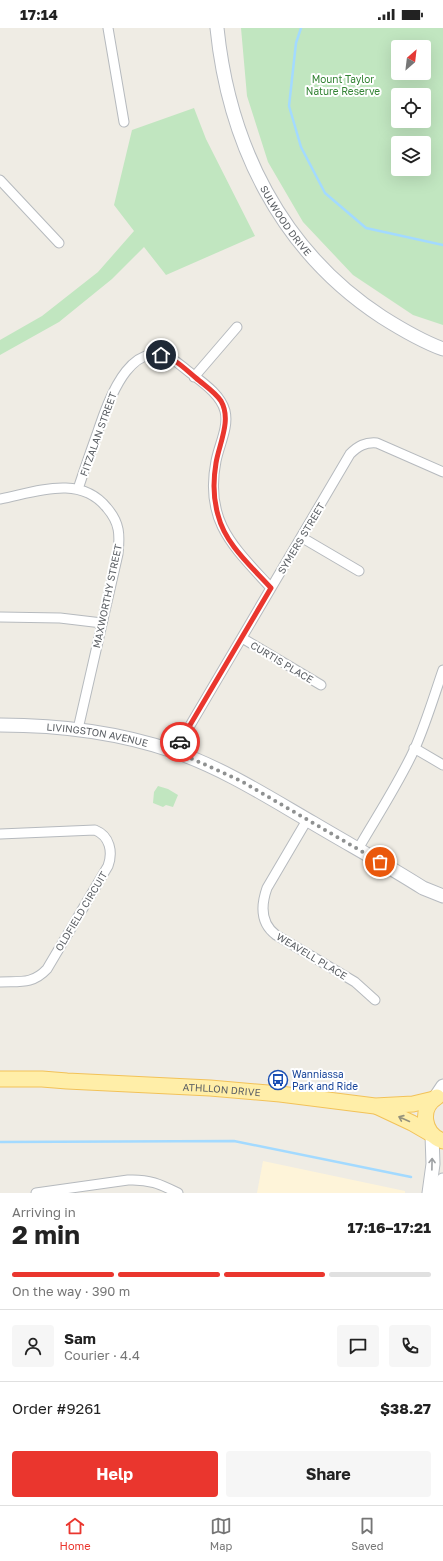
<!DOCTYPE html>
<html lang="en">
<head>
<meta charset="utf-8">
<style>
  :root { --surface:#fff; --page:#f6f6f6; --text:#222; --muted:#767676; --line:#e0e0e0; --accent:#ea362e }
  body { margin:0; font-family:"Golos Text",sans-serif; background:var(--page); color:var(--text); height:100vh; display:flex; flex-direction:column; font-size:15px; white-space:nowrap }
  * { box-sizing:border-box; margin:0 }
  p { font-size:13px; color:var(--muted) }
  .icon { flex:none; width:22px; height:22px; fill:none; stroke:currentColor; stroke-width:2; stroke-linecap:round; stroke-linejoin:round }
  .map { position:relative; height:1165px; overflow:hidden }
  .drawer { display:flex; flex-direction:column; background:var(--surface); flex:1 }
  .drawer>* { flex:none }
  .needle { width:26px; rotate:28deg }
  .controls { position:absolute; left:391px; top:12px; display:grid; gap:8px }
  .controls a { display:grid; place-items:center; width:40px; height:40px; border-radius:4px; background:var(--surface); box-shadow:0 4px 16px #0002; font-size:20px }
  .pin { position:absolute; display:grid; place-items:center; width:34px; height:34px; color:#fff; margin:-17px; border:2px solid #fff; border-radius:50%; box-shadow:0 1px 4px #0007 }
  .courier { position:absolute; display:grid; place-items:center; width:40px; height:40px; margin:-20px; border:3px solid #ea362e; border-radius:50%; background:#fff; color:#222; box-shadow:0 1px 5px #0007 }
  .overview em { font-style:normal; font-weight:700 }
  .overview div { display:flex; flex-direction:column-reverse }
  .overview { display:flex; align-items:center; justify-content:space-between; height:68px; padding:0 12px }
  h1 { font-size:26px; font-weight:700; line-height:30px }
  .bar { display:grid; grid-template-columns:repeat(4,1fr); gap:6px 4px; align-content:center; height:48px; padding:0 12px }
  .bar i { height:5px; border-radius:3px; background:var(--line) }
  .bar .on { background:var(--accent) }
  .bar p { grid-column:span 4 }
  .line { display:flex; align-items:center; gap:10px; padding:0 12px; border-top:1px solid var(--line) }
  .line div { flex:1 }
  .round { display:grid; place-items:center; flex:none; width:42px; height:42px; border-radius:4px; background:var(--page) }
  .action { display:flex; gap:8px; margin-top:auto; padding:8px 12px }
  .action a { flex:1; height:46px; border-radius:4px; background:var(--accent); color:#fff; font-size:16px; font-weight:700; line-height:46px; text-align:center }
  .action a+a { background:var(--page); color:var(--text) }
  .status { display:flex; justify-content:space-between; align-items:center; height:28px; padding:0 20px; background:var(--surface); direction:ltr }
  .status svg { height:11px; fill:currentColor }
  .tabs { display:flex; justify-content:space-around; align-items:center; height:56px; border-top:1px solid var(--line); background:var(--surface); font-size:11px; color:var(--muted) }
  .tabs a { display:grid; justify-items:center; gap:2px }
  .tabs .on { color:var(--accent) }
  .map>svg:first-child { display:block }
  .commercial { fill:#fef4d9 }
  .green { fill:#c1e6c0; fill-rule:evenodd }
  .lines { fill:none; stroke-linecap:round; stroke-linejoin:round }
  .stream { stroke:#a3daff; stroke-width:2.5 }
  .street-casing { stroke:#b6babe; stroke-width:11 }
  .secondary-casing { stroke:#b7bbc0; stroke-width:15 }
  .primary-casing { stroke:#f2c259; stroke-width:17 }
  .street { stroke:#fff; stroke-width:9 }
  .secondary { stroke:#fff; stroke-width:13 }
  .primary { stroke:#ffeea8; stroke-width:15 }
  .oneway { stroke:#95927c }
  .oneway2 { stroke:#9da0a3 }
  .done { stroke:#8f9191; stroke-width:4; stroke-dasharray:0 7.2 }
  .route { stroke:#ea362e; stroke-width:5 }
  .labels { text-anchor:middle; stroke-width:4; stroke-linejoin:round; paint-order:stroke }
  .park-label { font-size:10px; fill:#348435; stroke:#fff }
  .street-label { font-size:10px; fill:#5c6065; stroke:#fff }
  .transit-label { font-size:10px; fill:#164399; stroke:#fff; text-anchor:start }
</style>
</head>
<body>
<div class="status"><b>17:14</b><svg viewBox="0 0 49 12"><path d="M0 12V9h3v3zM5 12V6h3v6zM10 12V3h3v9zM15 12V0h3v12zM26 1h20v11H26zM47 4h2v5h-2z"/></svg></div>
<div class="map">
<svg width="443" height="1165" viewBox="0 0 443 1165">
  <rect width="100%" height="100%" fill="#efece4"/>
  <path class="commercial" d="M 263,1133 L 405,1163 L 405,1165 L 257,1165 Z"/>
  <path class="green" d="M 241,0 L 443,0 L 443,297 L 413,287 L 353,247 L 303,194 L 268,134 L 247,68 ZM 398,19 L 424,19 L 424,45 L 398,45 ZM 398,67 L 424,67 L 424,93 L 398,93 ZM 398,115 L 424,115 L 424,141 L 398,141 Z
    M 194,80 L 206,111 L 255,208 L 166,247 L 144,219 L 112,251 L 59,294 L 0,327 L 0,312 L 42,288 L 98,244 L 134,203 L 114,177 L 132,102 Z
    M 158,758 L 168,761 L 178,767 L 173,779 L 166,777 L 163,779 L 153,775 L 154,764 Z"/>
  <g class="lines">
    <path class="stream" d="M 301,0 L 296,15 L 289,78 L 301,119 L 325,165 L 366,200 L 443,217
      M 0,1114 L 234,1113 L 411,1149"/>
    <defs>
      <path id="street" d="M 108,0 L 124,94
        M 0,152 L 59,215
        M 194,349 L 237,299
        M 78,461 C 84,443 90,425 97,406 C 109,370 134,297 183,339 C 197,351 220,364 225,383 C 229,399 219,417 216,433 C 204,494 234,519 271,560
        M 0,471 C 36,464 80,446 107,480 C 120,495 120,507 118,526 L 78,701
        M 301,509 L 359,543
        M 0,589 L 60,590 L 102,595
        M 242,610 L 321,657
        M 414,720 L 443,737
        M 175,723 L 350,426 C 358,418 365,414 377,415 L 443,444
        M 307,792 L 267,860 C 261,877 260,895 276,907 L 355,954 L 375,972
        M 0,806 L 95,802 C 110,808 113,824 108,838 L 47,941 C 32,957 19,953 0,954
        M 358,821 C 377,788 399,755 415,720 C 426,695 434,668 443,642
        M 36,1165 L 128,1152 C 149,1151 160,1156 178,1165"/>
      <g id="secondary">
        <path id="s1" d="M 217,0 C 229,117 281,223 382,289 C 401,301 421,313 443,321"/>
        <path id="s2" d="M 0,697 C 59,697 117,704 173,723 C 223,740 268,769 313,795 C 350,817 387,837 423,860 L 443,868"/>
        <path d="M 435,1070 L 443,1058"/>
        <path d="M 429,1165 L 433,1136 L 432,1107"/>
        <path d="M 441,1165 L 443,1152"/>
      </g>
      <g id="primary">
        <path id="s3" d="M 0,1051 L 42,1051 L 67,1053 L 210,1060 L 280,1066 L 375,1078 L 413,1076 L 434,1071"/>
        <path d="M 437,1069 C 419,1080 423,1106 443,1113"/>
        <path d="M 378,1079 L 412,1095 L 431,1106"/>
      </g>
    </defs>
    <use href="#street" class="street-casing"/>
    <use href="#secondary" class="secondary-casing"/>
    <use href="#primary" class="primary-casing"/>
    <use href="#street" class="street"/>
    <use href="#secondary" class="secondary"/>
    <use href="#primary" class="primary"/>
  </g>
  <defs><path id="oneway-shaft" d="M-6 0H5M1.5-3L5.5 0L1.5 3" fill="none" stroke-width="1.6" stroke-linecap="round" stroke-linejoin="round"/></defs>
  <use class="oneway" href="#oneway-shaft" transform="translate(404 1091) rotate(-156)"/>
  <use class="oneway2" href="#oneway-shaft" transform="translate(432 1136) rotate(-89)"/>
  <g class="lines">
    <path class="done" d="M 180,714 L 175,723 L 241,753 L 380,834"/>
    <path class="route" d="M 161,327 C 176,331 185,341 196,350 C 204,357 215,364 221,373 C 232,392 219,416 216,435 C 213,453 213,470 218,487 C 225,516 251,538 271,560 L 180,714"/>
  </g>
  <defs>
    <symbol id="bus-ring" viewBox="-11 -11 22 22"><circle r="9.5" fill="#fff" stroke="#1a4fb4" stroke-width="1.5"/><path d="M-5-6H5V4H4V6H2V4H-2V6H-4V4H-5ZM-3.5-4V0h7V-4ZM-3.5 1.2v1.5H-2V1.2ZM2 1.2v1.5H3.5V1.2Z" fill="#1a4fb4"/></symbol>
  </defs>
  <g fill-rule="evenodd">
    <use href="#bus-ring" x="267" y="1041" width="22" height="22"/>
  </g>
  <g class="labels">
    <g class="park-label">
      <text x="343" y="55">Mount Taylor<tspan x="343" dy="12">Nature Reserve</tspan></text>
    </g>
    <g class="street-label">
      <text dy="4" stroke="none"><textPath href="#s1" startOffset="207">SULWOOD DRIVE</textPath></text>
      <text transform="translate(98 406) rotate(-70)" y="4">FITZALAN STREET</text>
      <text transform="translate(301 510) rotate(-59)" y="4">SYMERS STREET</text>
      <text transform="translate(107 568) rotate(-78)" y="4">MAXWORTHY STREET</text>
      <text transform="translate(282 634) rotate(31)" y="4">CURTIS PLACE</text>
      <text dy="4" stroke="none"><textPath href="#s2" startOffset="98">LIVINGSTON AVENUE</textPath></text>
      <text transform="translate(81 883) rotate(-59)" y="4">OLDFIELD CIRCUIT</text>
      <text transform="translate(312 928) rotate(31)" y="4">WEAVELL PLACE</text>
      <text dy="4" stroke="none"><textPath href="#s3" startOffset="222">ATHLLON DRIVE</textPath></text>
    </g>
    <g class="transit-label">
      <text x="292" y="1050">Wanniassa<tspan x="292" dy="12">Park and Ride</tspan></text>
    </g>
  </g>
</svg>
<div class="controls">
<a><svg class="needle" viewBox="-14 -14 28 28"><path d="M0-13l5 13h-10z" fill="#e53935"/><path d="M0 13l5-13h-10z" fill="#767676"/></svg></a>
<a><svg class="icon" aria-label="locate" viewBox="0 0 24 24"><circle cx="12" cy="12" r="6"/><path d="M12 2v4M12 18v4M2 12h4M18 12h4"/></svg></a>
<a><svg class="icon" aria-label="layers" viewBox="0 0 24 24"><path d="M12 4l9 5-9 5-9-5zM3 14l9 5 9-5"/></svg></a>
</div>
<div class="pin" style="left:380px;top:834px;background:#ea580c"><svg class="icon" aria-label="bag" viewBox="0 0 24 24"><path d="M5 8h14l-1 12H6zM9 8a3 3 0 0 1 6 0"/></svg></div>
<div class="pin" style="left:161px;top:327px;background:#1f2937"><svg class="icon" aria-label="home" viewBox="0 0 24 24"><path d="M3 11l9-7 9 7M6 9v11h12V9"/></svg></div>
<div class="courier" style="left:180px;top:714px"><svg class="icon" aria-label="car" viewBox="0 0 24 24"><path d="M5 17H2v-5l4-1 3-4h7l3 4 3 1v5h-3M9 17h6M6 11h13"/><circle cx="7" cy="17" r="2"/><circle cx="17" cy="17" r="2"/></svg></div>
</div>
<section class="drawer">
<div class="overview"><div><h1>2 min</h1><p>Arriving in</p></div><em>17:16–17:21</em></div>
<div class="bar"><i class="on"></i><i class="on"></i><i class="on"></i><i></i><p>On the way · 390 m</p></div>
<div class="line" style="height:72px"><a class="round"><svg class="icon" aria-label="person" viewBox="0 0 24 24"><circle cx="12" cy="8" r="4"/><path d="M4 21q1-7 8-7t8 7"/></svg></a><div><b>Sam</b><p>Courier · 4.4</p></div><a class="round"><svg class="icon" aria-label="chat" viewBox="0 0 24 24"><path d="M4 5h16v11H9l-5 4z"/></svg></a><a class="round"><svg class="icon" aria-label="phone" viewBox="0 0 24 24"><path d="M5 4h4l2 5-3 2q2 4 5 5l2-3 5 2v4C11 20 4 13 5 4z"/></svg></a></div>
<div class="line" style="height:52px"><div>Order #9261</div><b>$38.27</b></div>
<div class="action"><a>Help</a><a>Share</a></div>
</section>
<nav class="tabs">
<a class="on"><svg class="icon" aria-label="home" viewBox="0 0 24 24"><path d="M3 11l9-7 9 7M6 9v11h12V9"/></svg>Home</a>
<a><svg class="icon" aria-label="map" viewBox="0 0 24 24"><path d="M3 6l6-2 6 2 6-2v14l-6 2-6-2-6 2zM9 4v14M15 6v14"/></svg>Map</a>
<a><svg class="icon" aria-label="saved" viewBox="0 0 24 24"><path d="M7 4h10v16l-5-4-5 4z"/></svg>Saved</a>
</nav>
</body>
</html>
